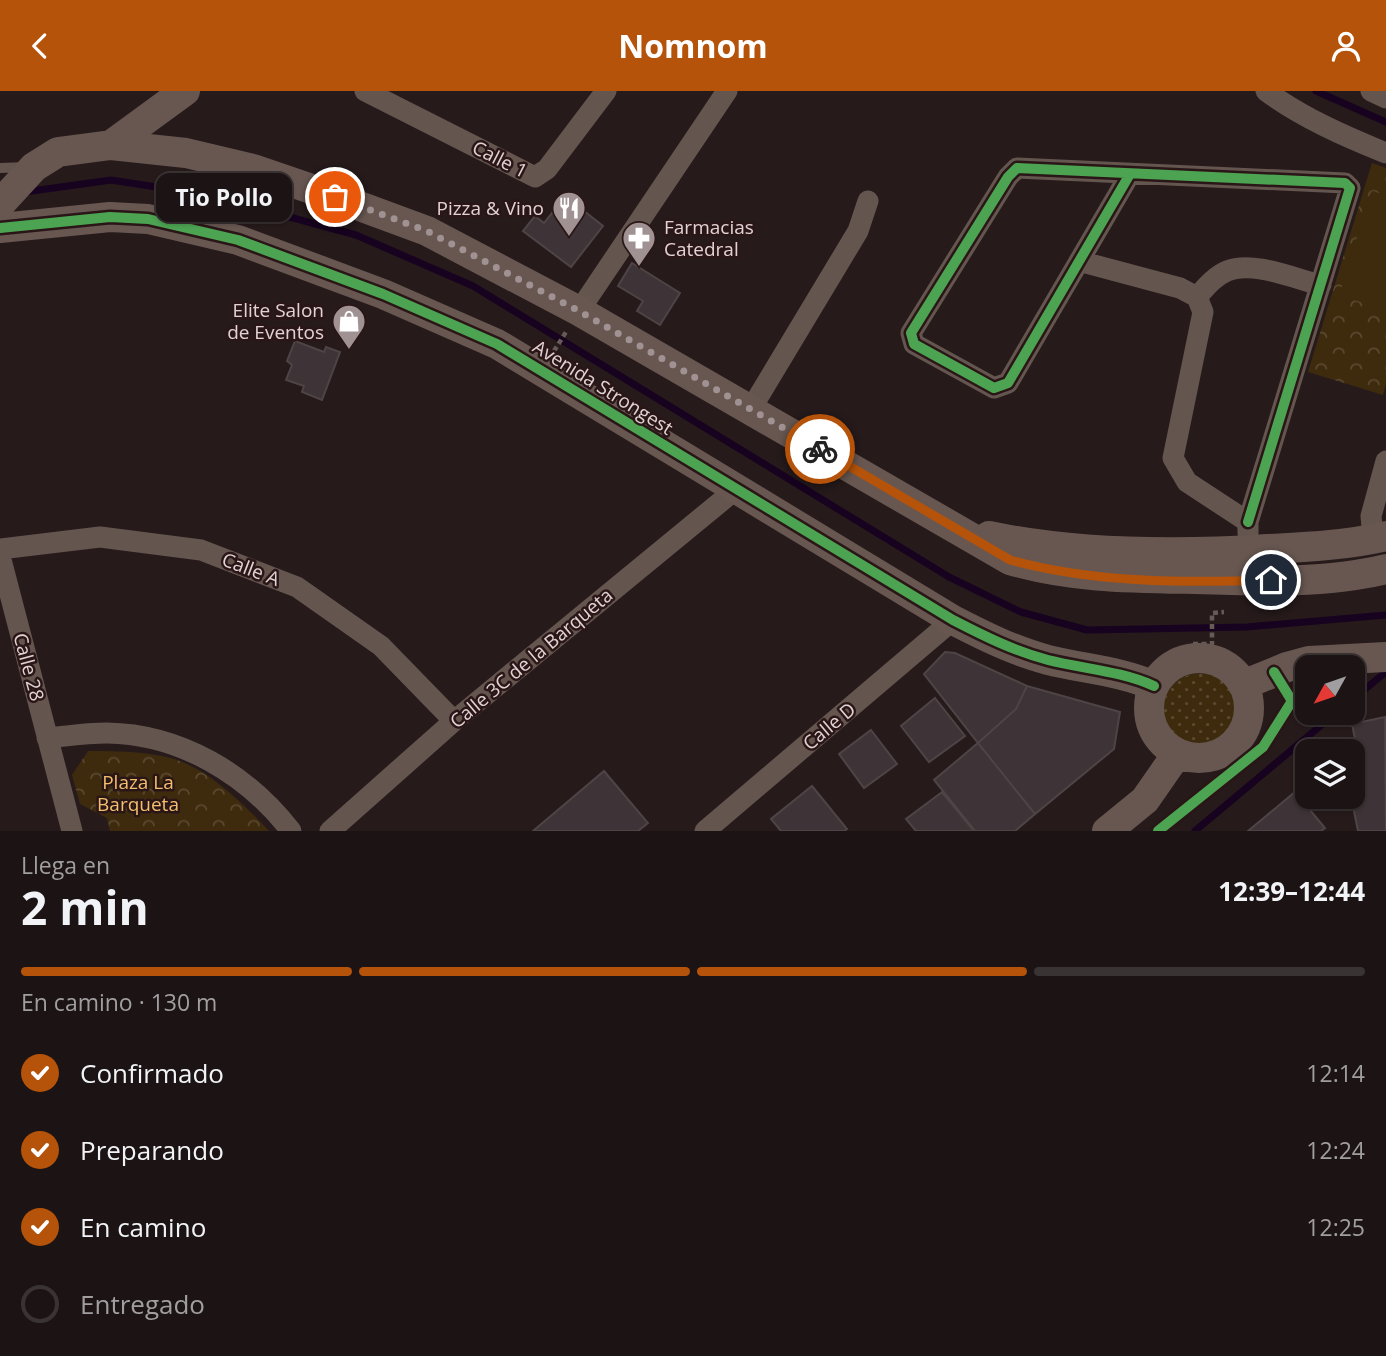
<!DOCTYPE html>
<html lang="es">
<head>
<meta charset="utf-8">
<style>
  :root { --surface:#1c1414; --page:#251d1d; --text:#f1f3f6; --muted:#a09ea0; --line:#3a3334; --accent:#b45309 }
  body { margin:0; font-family:"Open Sans",sans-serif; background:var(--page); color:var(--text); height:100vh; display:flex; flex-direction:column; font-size:26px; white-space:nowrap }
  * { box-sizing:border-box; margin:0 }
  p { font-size:23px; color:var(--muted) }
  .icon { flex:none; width:38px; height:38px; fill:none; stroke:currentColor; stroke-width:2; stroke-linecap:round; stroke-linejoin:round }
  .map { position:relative; height:740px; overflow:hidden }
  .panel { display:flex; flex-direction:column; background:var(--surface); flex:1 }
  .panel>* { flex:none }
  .needle { width:46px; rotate:230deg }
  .fabs { position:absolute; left:1295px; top:564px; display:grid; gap:14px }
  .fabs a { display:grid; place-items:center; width:70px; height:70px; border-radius:14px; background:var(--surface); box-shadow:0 2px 5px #0004,0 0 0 2px var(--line); font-size:35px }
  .pin { position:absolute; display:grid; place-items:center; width:60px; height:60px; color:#fff; margin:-30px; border:4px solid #fff; border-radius:50%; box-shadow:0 2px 7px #0007 }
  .courier { position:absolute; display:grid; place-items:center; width:70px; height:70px; margin:-35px; border:5px solid #b45309; border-radius:50%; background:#fff; color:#222; box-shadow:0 2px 9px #0007 }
  .bubble { position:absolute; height:49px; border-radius:14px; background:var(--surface); box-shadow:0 2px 5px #0004,0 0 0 2px var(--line); font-size:23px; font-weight:700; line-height:49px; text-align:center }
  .headline em { font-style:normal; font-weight:700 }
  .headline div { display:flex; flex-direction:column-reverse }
  .headline { display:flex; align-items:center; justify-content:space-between; height:119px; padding:0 21px }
  h1 { font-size:46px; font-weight:700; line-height:52px }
  .bar { display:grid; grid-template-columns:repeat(4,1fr); gap:10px 7px; align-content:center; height:84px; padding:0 21px }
  .bar i { height:9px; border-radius:5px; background:var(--line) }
  .bar .selected { background:var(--accent) }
  .bar p { grid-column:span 4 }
  ol { padding:0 21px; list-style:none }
  li { display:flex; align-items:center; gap:21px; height:77px }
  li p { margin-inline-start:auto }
  li .icon { padding:7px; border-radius:50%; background:var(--accent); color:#fff; stroke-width:4 }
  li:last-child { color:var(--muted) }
  li i { width:38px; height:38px; border:4px solid var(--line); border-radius:50% }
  header { display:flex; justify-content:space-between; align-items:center; height:91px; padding:0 21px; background:var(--accent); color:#fff; font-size:32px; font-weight:700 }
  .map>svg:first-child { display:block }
  .grass { fill:url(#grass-dots) }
  .park { fill:url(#park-crowns) }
  .pitch { fill:#3e2b0e }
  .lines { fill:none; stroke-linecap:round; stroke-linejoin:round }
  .stream { stroke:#170220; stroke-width:7 }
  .building { fill:#3e3437; stroke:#4e4446; stroke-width:2 }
  .path { stroke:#675b58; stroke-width:4.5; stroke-dasharray:5 3.5; stroke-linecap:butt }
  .lane { stroke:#64554f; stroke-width:10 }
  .street { stroke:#64554f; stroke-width:21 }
  .secondary { stroke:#685751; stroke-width:30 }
  .cycleway-casing { stroke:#2a1617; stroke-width:15 }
  .cycleway { stroke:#4ca352; stroke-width:10 }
  .done { stroke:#a09293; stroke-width:7; stroke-dasharray:0 12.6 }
  .route { stroke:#b45309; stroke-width:9 }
  .labels { text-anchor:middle; stroke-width:5; stroke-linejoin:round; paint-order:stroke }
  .street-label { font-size:19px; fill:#e1d3d3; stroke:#2a1617 }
  .poi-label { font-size:19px; fill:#e1d3d3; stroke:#2a1617; text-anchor:end }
  .park-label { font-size:19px; fill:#f3bf6c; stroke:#2a1617 }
</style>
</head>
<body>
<header><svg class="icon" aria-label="back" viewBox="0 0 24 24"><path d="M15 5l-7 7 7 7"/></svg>Nomnom<svg class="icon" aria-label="person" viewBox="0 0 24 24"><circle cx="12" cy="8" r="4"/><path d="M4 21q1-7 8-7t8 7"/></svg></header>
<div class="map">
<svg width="1386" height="740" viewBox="0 0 1386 740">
  <defs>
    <pattern id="grass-dots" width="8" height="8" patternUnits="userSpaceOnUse" patternTransform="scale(1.75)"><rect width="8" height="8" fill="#3e2b0e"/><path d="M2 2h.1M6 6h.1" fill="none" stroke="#5a4930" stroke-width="1.8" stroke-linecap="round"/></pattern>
    <pattern id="park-crowns" width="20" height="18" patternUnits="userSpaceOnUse" patternTransform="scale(1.75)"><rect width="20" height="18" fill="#3e2b0e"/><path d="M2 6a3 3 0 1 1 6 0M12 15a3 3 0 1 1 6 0" fill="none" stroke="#5a4930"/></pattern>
  </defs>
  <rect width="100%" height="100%" fill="#261a1b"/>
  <path class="grass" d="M1163 619a37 37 0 1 1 74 0a37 37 0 1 1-74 0Z"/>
  <path class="park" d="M 1372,72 L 1386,77 L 1386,292 L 1383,304 L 1308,281 Z
    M 88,660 C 116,660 146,660 174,668 C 210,679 244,714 269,740 L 110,740 L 107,727 L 80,713 L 72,684 Z"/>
  <path class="pitch" d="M 1372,100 L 1386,104 L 1386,219 L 1339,204 Z"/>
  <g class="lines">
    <path class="stream" d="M 1316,0 L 1386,31
      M 25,101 L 111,89 L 208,104 L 356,144 L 473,195 L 949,486 L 1021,521 L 1087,539 L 1247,536 L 1386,524
      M 1353,608 L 1386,581
      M 1195,740 L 1337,621"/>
  </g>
  <path class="building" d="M 579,116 L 603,135 L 571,176 L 523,140 L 535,125 L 544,132 L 552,122 L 556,125 L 562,117 L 573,125 Z
    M 632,172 L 680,202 L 660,234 L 637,220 L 643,210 L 618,195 Z
    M 295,250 L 324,261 L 326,256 L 340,261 L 322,309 L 302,301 L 304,295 L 286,289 L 292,274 L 287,270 Z
    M 945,561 L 955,562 L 1027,595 L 1016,618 L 978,652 L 924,583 Z
    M 1027,595 L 1120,621 L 1114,658 L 1035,723 L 978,652 L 1016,618 Z
    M 935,607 L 965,645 L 929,671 L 901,635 Z
    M 1385,626 L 1386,740 L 1358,740 L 1351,705 L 1353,664 L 1358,663 L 1352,633 Z
    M 871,639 L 897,673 L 864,697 L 839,663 Z
    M 978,652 L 1035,723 L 1015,740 L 975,740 L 934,689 Z
    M 604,680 L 648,732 L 638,740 L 533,740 Z
    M 812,695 L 847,738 L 844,740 L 781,740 L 771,728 Z
    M 942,701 L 974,740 L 916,740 L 906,728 Z
    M 1295,701 L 1325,737 L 1321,740 L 1248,740 Z"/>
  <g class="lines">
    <path class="path" d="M 554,260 L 566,241
      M 1193,553 L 1212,553 L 1212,522 L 1224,521"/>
    <path class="lane" d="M 0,77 L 28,76"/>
    <path class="street" d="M 365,0 L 535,86 L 547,78 L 606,0
      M 1266,0 C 1303,27 1344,45 1386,62
      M 1371,0 L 1386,7
      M 1130,83 L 1008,292 L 994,297 L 914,253 L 911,242 L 1008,86 L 1017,77 L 1345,92 L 1350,97 L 1248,431
      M 1079,170 L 1180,197 L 1197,206 L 1203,221 L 1173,367 L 1187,391 L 1248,431 L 1248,443
      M 1197,206 C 1206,196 1215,185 1227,180 C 1253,169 1295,188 1321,194
      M 579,220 L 727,0
      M 751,318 L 858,140 L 868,110
      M 1373,448 L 1371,425 L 1386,370
      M 0,458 L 100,446 L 201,459 L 297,496 L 381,555 L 454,630
      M 0,465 L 72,740
      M 47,647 C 67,645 87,642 107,642 C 180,643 247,683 291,740
      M 330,740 L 454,630 L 735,399
      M 705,740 L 953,529"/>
    <path class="secondary" d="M 111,54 L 185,0
      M 0,113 L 34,76 L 58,61 L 111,54 L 186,62 L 253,78 L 335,106 L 427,140 L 579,220 L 1010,469 C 1071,487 1131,487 1195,488 C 1257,490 1325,493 1386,478
      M 0,137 L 110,126 L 148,128 L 238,149 L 383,203 L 497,253 L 953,529 C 984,545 1014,560 1048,569 C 1084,578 1121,580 1154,595
      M 989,445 C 1080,464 1176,464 1268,458 C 1308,456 1348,454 1386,445
      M1149 617a50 50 0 1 1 100 0a50 50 0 1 1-100 0Z
      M 1243,594 L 1287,576 L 1309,570 L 1386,566
      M 1107,740 L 1145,709 L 1177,663"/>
    <defs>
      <path id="cycleway" d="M 1130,83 L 1008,292 L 994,297 L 914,253 L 911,242 L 1008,86 L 1017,77 L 1345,92 L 1350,97 L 1248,431
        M 0,137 L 110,126 L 148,128 L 238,149 L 383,203 L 497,253 L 953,529 C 984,545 1014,560 1048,569 C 1084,578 1121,580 1154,595
        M 1158,740 L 1263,656 L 1292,610 L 1274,581"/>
    </defs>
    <use href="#cycleway" class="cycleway-casing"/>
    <use href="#cycleway" class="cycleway"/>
  </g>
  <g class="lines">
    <path class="done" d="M 335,106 L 427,140 L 579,220 L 820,358"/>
    <path class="route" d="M 820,358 L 1010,469 C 1093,492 1185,492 1271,489"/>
  </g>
  <defs>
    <symbol id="restaurant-pin" viewBox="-11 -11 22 30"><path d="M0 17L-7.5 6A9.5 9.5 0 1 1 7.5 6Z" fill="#a09293" stroke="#2a1617"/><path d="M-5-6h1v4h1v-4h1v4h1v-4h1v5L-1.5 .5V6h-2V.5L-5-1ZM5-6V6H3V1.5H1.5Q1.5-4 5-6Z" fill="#fff"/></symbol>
    <symbol id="pharmacy-pin" viewBox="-11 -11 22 30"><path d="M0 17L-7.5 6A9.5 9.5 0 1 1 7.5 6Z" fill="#a09293" stroke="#2a1617"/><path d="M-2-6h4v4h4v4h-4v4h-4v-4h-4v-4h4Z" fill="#fff"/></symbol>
    <symbol id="shop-pin" viewBox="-11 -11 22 30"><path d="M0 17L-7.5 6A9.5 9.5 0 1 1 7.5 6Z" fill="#a09293" stroke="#2a1617"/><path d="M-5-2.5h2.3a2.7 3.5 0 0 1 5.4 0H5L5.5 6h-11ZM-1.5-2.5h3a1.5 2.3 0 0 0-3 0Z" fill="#fff"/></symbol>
  </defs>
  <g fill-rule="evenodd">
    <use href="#restaurant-pin" x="550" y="98" width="38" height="52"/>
    <use href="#pharmacy-pin" x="620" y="128" width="38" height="52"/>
    <use href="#shop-pin" x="330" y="211" width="38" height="52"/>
  </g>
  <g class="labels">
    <g class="street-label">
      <text transform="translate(500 68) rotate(27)" y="7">Calle 1</text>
      <text transform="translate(603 296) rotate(32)" y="7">Avenida Strongest</text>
      <text transform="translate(251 478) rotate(21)" y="7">Calle A</text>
      <text transform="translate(531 567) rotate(-40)" y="7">Calle 3C de la Barqueta</text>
      <text transform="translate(29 576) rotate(75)" y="7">Calle 28</text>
      <text transform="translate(829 635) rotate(-40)" y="7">Calle D</text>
    </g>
    <g class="poi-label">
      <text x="544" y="124">Pizza &amp; Vino</text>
      <text x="664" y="143" text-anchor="start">Farmacias<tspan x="664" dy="22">Catedral</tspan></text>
      <text x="324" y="226">Elite Salon<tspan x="324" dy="22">de Eventos</tspan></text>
    </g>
    <g class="park-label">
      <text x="138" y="698">Plaza La<tspan x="138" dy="22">Barqueta</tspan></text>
    </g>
  </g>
</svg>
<div class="fabs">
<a><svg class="needle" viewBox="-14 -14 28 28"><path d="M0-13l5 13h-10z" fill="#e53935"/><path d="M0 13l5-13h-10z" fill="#a09ea0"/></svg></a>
<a><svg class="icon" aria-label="layers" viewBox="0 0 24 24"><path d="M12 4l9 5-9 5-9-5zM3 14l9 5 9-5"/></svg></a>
</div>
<div class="pin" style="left:335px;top:106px;background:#ea580c"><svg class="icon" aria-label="bag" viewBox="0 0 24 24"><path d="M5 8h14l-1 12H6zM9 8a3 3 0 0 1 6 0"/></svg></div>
<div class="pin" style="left:1271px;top:489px;background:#1f2937"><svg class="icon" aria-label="home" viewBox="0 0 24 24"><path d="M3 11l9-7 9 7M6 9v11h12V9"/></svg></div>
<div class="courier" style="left:820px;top:358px"><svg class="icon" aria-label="bike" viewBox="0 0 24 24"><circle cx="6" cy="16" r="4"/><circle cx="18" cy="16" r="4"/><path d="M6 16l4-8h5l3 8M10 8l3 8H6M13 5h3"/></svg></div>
<div class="bubble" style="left:156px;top:82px;width:136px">Tio Pollo</div>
</div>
<section class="panel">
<div class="headline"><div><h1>2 min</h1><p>Llega en</p></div><em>12:39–12:44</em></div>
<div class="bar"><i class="selected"></i><i class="selected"></i><i class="selected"></i><i></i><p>En camino · 130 m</p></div>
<ol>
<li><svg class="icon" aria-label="check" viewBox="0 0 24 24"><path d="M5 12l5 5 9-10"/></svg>Confirmado<p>12:14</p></li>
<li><svg class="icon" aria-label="check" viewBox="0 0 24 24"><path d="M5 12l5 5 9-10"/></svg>Preparando<p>12:24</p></li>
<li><svg class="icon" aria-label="check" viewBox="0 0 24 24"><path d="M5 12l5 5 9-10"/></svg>En camino<p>12:25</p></li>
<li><i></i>Entregado</li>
</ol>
</section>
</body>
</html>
